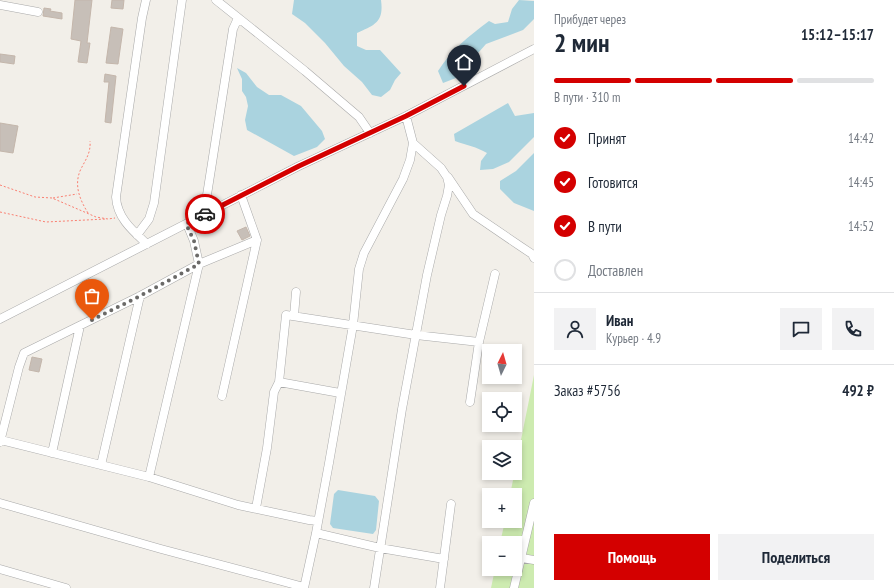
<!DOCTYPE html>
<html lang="ru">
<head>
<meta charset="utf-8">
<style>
  :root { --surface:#fff; --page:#f2f2f3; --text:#1f2937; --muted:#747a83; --line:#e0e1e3; --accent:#d40000 }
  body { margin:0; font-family:"PT Sans Narrow",sans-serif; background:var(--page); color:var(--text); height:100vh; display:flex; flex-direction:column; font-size:15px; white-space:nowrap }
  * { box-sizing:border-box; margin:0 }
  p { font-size:13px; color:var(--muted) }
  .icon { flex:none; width:22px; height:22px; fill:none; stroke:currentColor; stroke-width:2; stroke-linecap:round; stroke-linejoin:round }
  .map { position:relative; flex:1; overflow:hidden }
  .panel { display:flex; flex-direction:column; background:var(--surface); width:360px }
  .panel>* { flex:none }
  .needle { width:26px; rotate:5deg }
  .buttons { position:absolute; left:482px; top:344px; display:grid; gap:8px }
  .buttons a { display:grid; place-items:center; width:40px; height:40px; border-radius:0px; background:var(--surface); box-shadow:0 2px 6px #0003; font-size:20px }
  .pin { position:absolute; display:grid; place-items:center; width:34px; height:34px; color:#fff; margin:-41px -17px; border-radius:50% 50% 50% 0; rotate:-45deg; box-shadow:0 0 4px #0007 }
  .pin .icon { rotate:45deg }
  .courier { position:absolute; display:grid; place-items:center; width:40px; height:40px; margin:-20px; border:3px solid #d40000; border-radius:50%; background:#fff; color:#222; box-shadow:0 1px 5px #0007 }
  .head em { font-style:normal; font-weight:700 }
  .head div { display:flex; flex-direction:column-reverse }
  .head { display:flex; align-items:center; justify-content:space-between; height:68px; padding:0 20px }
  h1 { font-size:26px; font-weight:700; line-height:30px }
  .bar { display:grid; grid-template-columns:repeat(4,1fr); gap:6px 4px; align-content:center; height:48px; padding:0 20px }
  .bar i { height:5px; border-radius:3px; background:var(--line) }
  .bar .active { background:var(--accent) }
  .bar p { grid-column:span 4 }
  .line { display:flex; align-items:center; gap:10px; padding:0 20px; border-top:1px solid var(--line) }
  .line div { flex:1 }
  .round { display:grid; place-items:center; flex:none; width:42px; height:42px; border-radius:0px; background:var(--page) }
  ol { padding:0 20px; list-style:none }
  li { display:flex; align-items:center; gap:12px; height:44px }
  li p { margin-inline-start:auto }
  li .icon { padding:4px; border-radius:50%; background:var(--accent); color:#fff; stroke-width:4 }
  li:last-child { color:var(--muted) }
  li i { width:22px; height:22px; border:2px solid var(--line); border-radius:50% }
  .button { display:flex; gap:8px; margin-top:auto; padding:8px 20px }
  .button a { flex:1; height:46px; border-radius:0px; background:var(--accent); color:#fff; font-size:16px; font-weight:700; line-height:46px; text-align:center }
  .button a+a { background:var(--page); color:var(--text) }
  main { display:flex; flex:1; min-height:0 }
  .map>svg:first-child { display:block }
  .grass { fill:#cdebb0 }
  .water { fill:#aad3df }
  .building { fill:#c7bfb8; stroke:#c4b6ab }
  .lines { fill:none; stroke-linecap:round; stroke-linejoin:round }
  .minor-casing { stroke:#a9a9a9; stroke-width:9 }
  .path { stroke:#fa8072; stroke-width:1; stroke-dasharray:2 2; stroke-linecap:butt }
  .minor { stroke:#fff; stroke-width:8 }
  .done { stroke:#6b6a68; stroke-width:4; stroke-dasharray:0 7.2 }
  .route { stroke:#d40000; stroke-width:5 }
</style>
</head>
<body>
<main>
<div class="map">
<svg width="534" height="588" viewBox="0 0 534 588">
  <rect width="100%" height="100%" fill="#f2efe9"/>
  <path class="grass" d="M 534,375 L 534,588 L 491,588 L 495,569 L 515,569 L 515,543 L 500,543 L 505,521 L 515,521 L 515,495 L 510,495 Z"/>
  <path class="water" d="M 294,0 L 381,0 C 384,22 375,25 357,33 L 357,46 L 366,50 L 380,50 L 401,73 L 395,80 L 390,90 L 381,97 L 372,95 L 362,82 L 344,66 L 325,43 L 305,23 L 292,14 Z
    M 519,0 L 534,1 L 534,19 L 523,30 L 486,44 L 456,78 L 443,83 L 438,71 C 452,49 468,37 489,21 L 495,24 L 508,22 L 512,9 Z
    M 237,68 L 246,73 L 257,87 L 269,95 L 281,95 L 301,106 L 322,131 L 325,139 L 317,147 L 294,156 L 247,130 L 245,120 L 248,106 L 246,97 L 242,91 L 242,79 Z
    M 508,103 L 515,116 L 534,113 L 534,137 L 509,162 L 493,169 L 480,170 L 481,161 L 487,153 C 477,147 466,145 455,141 L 454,134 Z
    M 534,153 L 534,211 L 514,203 L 500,189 L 500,181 L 516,171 Z
    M 338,490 L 375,496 L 379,501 L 376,530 L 373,534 L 333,528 L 330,524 L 334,494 Z"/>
  <path class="building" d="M 75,0 L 92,0 L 87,43 L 90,43 L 87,63 L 78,62 L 81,41 L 71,39 Z
    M 112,0 L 124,0 L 123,9 L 111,8 Z
    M 44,8 L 51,9 L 50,11 L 62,13 L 62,19 L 43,16 Z
    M 111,27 L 123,29 L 118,64 L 106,63 Z
    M 0,54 L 15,56 L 14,64 L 0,62 Z
    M 105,74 L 116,76 L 111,123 L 105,122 L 109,82 L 104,82 Z
    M 0,123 L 18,126 L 13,153 L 0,151 Z
    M 246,227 L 250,236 L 242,240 L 237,231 Z
    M 32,357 L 42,359 L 39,372 L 29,370 Z"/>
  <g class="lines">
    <defs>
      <path id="minor" d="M 146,0 L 142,18 L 116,197 C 117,218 133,231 147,244
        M 216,0 L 305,71 L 359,117 L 370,133
        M 0,5 L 38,12
        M 448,177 L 473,214 L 520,246 L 532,254 L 534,258
        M 204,214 L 233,29 L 238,18
        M 137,235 L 149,219 L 154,203 L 182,0
        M 294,316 L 296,292
        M 0,319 L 299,166 L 406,116 L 534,49
        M 279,382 L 340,393
        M 222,396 L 257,240 L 241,195
        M 470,402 L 479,342 L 495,274
        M 1,440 L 149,477 L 238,505 L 309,520 L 318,521
        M 0,442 L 19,367 L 24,353 L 140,296 L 199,264 L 257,240
        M 52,453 L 80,326
        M 101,465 L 140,296
        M 149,477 L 199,264 L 194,241 L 187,224
        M 0,503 L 161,549 L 304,587
        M 256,508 L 267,448 L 274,392 L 279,382 L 286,315 L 416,335 L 479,342
        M 316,533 L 380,548 L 444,559
        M 522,558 L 534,560
        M 0,569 L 66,588
        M 304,588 L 316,533 L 329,463 L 353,325 L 359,269 L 364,253 L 403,179 L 410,160 L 413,143 L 406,116
        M 374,588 L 402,409 L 427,275 L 441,215 L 447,196 L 449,185 L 447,177 L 441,168 L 413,143
        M 440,588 L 451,504
        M 514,588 L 534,503"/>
    </defs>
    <use href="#minor" class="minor-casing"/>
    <path class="path" d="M 0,185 L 35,197 L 52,198 L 96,217 L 108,219 L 115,218
      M 53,198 L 77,194
      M 0,212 L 46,222 L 106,219
      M 88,213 C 80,200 74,186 80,171 C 85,160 91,154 90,141"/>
    <use href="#minor" class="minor"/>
  </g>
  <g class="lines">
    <path class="done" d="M 92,320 L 140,296 L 199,264 L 194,241 L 186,224 L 205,214"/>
    <path class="route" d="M 205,214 L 299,166 L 406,116 L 464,86"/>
  </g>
</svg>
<div class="buttons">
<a><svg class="needle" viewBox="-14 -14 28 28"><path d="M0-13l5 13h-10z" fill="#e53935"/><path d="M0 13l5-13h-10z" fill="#747a83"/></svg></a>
<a><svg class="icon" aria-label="locate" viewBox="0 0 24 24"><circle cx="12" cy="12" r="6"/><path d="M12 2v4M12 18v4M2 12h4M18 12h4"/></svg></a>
<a><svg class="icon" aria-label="layers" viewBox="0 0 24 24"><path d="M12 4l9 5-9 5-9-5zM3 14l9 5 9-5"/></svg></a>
<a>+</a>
<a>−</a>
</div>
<div class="pin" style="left:92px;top:320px;background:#ea580c"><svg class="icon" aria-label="bag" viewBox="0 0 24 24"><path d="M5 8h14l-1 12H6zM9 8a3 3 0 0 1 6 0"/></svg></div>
<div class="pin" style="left:464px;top:86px;background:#1f2937"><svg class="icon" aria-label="home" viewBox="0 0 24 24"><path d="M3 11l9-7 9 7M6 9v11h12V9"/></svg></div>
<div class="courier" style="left:205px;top:214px"><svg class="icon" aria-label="car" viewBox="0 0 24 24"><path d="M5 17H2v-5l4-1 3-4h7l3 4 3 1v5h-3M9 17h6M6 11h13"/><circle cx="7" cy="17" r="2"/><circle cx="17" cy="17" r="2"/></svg></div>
</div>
<section class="panel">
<div class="head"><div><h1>2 мин</h1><p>Прибудет через</p></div><em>15:12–15:17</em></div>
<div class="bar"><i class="active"></i><i class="active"></i><i class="active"></i><i></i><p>В пути · 310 m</p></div>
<ol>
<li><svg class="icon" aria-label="check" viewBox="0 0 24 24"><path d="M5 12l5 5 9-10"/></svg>Принят<p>14:42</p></li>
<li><svg class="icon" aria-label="check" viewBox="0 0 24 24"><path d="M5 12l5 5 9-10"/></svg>Готовится<p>14:45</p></li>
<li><svg class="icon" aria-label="check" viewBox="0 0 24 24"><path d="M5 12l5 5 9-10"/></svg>В пути<p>14:52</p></li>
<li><i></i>Доставлен</li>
</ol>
<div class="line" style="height:72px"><a class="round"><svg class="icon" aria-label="person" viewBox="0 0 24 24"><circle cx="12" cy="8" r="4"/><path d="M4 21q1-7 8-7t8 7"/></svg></a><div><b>Иван</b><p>Курьер · 4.9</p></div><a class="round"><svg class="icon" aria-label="chat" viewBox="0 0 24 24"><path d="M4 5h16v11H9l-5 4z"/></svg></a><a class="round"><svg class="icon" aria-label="phone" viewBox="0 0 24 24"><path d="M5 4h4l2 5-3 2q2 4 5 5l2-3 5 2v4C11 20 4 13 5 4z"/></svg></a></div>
<div class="line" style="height:52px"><div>Заказ #5756</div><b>492 ₽</b></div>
<div class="button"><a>Помощь</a><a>Поделиться</a></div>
</section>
</main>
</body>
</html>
